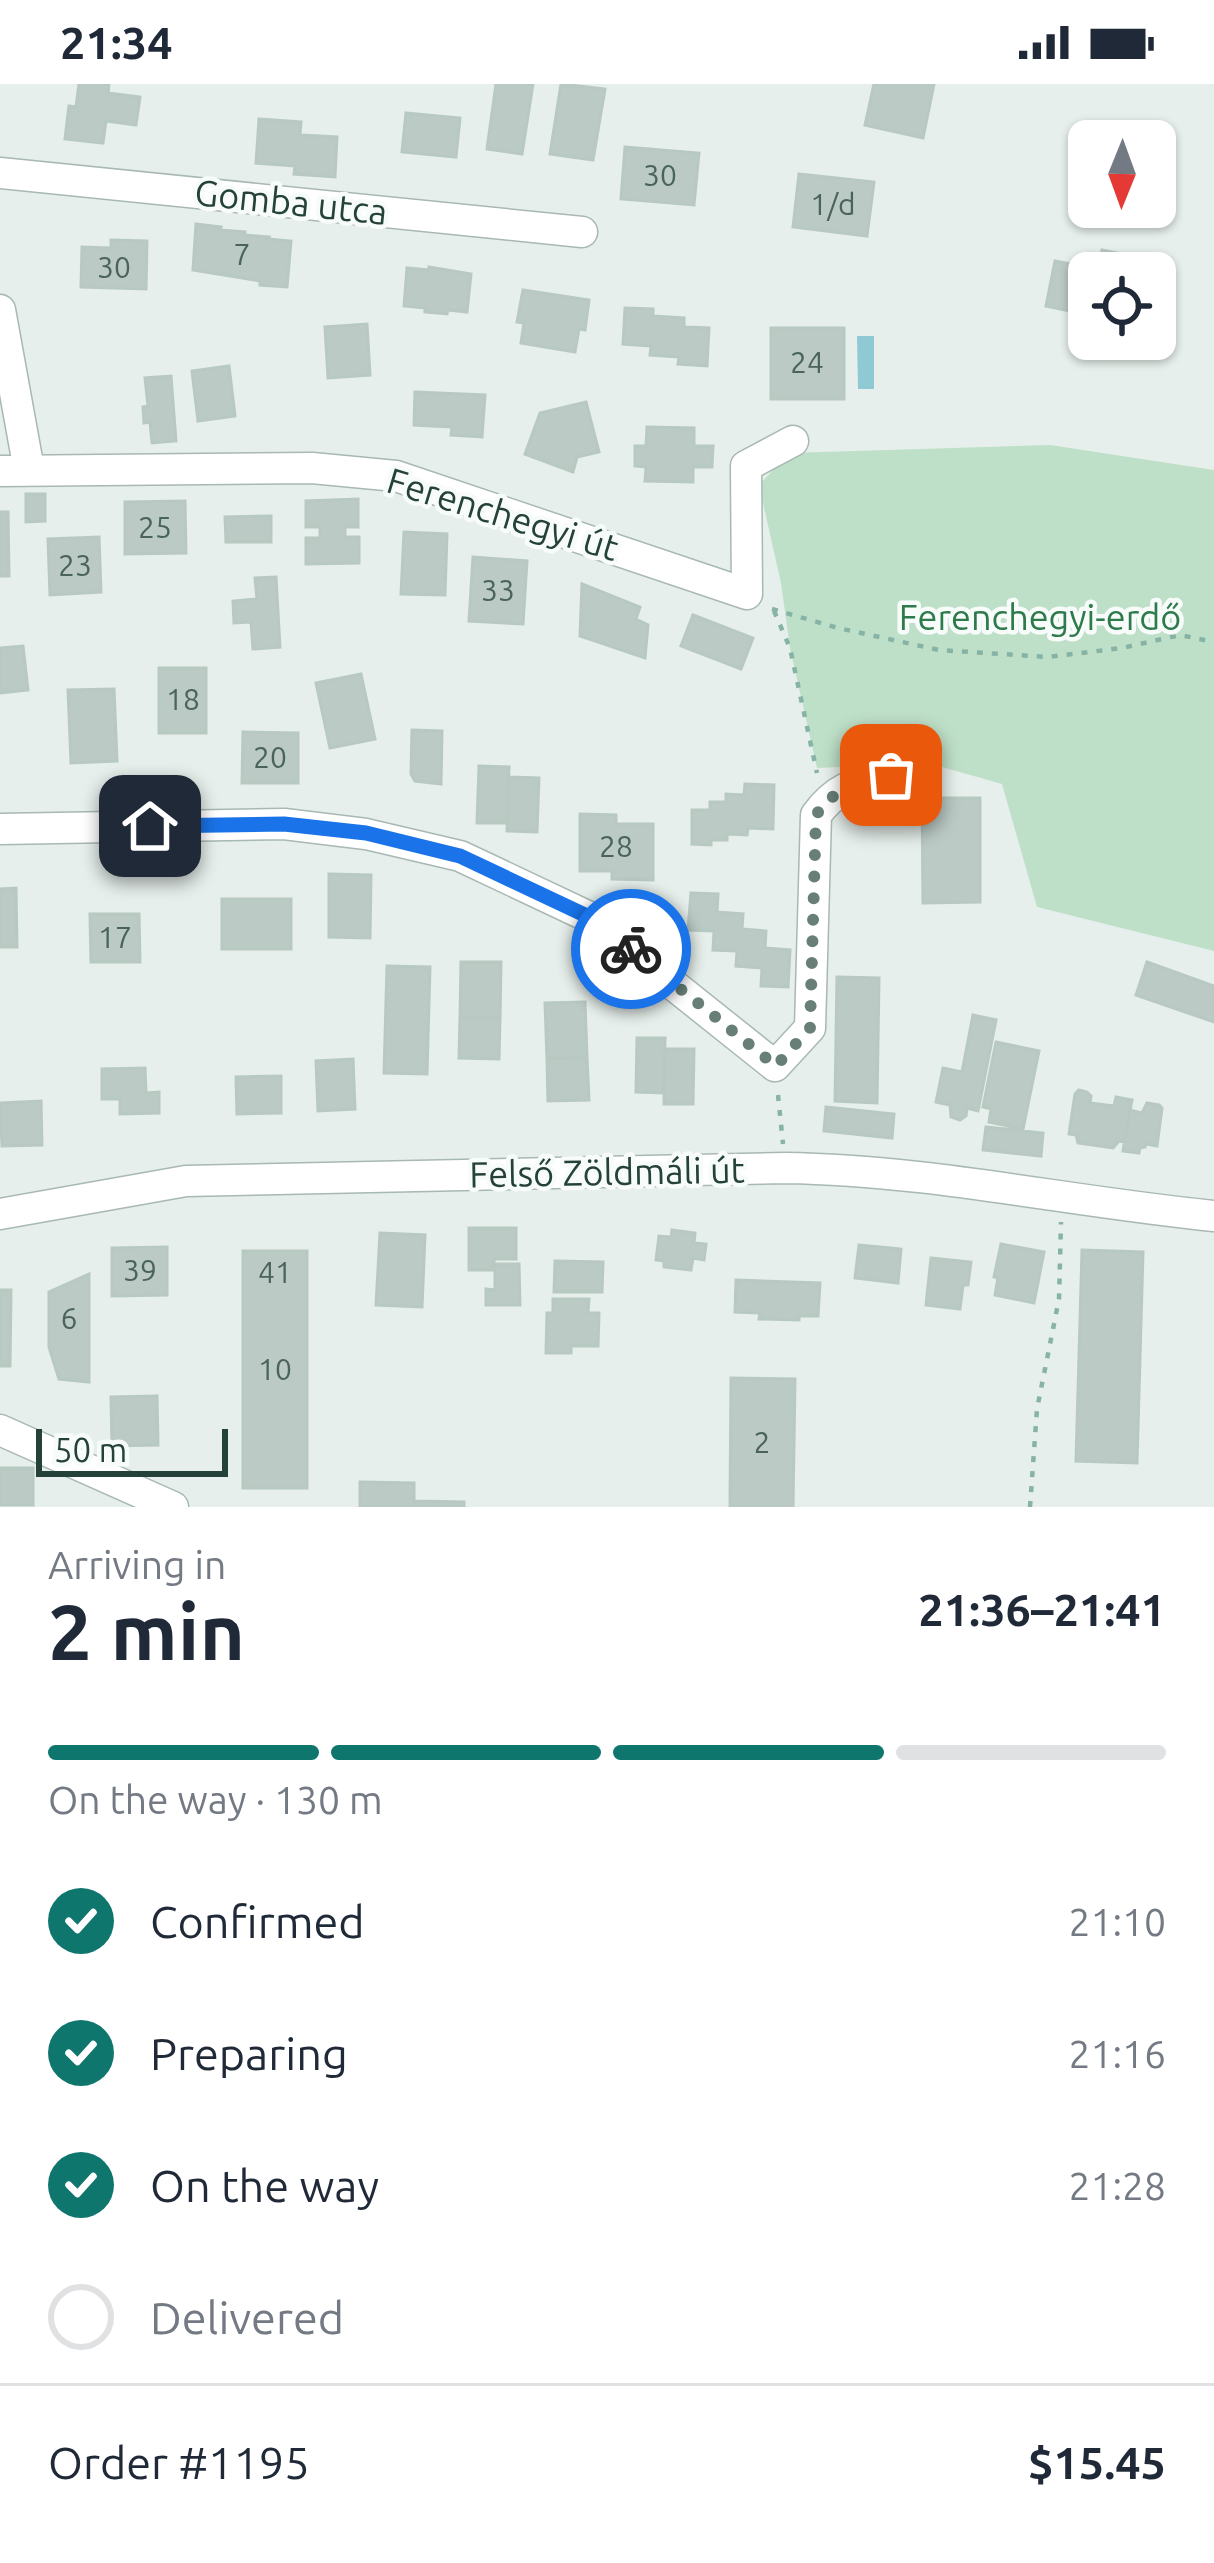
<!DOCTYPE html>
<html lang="en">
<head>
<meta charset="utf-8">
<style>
  :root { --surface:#fff; --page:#f6f6f7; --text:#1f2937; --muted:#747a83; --line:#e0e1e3; --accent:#0f766e }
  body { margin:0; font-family:Ubuntu,sans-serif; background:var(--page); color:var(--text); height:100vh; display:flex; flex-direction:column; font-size:45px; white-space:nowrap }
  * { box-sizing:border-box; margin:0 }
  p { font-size:39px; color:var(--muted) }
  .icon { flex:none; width:66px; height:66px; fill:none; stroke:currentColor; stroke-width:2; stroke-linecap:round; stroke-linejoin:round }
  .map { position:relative; height:1423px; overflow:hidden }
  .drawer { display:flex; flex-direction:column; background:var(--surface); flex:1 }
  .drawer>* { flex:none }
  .needle { width:78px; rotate:181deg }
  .tools { position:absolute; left:1068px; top:36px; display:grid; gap:24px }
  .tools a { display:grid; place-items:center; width:108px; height:108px; border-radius:18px; background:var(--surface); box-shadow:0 3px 9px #0004; font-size:60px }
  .scale { position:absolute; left:36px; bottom:30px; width:192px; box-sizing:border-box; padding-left:12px; border:6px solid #24423a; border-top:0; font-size:33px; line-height:42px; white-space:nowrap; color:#24423a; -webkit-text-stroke:9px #f7fbf9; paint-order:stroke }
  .pin { position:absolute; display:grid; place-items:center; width:102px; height:102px; color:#fff; margin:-51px; border-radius:24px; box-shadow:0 6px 18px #0006 }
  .courier { position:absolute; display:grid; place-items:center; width:120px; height:120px; margin:-60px; border:9px solid #1a73e8; border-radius:50%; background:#fff; color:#222; box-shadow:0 3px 15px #0007 }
  .head em { font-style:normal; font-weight:700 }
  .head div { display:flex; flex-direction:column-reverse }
  .head { display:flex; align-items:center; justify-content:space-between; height:204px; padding:0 48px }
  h1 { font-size:78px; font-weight:700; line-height:90px }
  .bar { display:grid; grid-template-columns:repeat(4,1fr); gap:18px 12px; align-content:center; height:144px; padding:0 48px }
  .bar i { height:15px; border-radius:9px; background:var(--line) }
  .bar .on { background:var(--accent) }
  .bar p { grid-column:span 4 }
  .line { display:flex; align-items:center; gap:30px; padding:0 48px; border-top:3px solid var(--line) }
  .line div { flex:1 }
  ol { padding:0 48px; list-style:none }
  li { display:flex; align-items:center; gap:36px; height:132px }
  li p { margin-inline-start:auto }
  li .icon { padding:12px; border-radius:50%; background:var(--accent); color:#fff; stroke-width:4 }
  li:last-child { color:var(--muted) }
  li i { width:66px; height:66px; border:6px solid var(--line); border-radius:50% }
  .status { display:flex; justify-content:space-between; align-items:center; height:84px; padding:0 60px; background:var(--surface); direction:ltr }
  .status svg { height:33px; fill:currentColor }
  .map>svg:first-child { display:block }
  .green { fill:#bfe0c8 }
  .water { fill:#8ec9d4 }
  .building { fill:#bbcac4; stroke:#b8c9c2; stroke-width:3 }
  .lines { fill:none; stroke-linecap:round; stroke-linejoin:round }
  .minor-casing { stroke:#a8b8b2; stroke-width:33 }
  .path { stroke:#86b3a5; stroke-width:4.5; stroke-dasharray:6 9; stroke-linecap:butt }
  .minor { stroke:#fff; stroke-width:30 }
  .done { stroke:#687f78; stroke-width:12; stroke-dasharray:0 21.6 }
  .route { stroke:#1a73e8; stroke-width:15 }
  .labels { text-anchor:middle; stroke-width:9; stroke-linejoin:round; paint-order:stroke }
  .number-label { font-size:30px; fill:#4a645c }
  .street-label { font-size:36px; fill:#24423a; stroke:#f7fbf9 }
  .park-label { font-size:36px; fill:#2d7a4b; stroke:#f7fbf9 }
</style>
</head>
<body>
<div class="status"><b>21:34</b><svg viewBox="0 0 49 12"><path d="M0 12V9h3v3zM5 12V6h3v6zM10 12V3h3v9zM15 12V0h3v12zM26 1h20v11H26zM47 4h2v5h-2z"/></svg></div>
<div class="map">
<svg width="1214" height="1423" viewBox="0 0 1214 1423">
  <rect width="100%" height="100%" fill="#e6efeb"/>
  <path class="green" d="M 1050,361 L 1214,386 L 1214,867 L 1037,823 L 1002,700 L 928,679 L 817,684 L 790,564 L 781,499 L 759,401 L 789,369 Z"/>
  <path class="water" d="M 857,252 L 874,252 L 874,305 L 858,305 Z"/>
  <path class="building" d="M 79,0 L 109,0 L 108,9 L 140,13 L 136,41 L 106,37 L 103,59 L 65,55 L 69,22 L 76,23 Z
    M 496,0 L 533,0 L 522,70 L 487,65 Z
    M 561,0 L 605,5 L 593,76 L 550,70 Z
    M 874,0 L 934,0 L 923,54 L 865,41 Z
    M 406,29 L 460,34 L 456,73 L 402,68 Z
    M 259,35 L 301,38 L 300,51 L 337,53 L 335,93 L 294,90 L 295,82 L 256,79 Z
    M 625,63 L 699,69 L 694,121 L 621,115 Z
    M 799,90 L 874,98 L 867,152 L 793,143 Z
    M 196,140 L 221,143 L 220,146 L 245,148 L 245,151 L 269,153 L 268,155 L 291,157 L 287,203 L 260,201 L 260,197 L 193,186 Z
    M 111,156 L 147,157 L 146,205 L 81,203 L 82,163 L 111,164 Z
    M 1102,166 L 1160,178 L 1155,202 L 1155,189 L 1089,189 L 1089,231 L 1046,222 L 1055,177 L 1098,185 Z
    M 429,183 L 471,190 L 467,228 L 448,226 L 447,230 L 425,228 L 425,224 L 404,222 L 407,184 L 429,186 Z
    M 523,206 L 589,216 L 585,246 L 579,245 L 575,268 L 521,259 L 524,239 L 517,238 Z
    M 625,224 L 653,225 L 653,232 L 684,234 L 684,243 L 709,244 L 707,282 L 678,280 L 679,273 L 650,271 L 651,262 L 623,260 Z
    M 367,240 L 370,291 L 328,294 L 325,243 Z
    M 771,244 L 844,244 L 844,315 L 771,315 Z
    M 229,282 L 235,332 L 198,337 L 192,287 Z
    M 171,292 L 176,357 L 152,359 L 150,338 L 144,339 L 143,323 L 148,322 L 145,294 Z
    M 415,308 L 485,311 L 482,353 L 451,351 L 452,343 L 414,341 Z
    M 586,318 L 599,368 L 577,373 L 573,388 L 525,370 L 540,329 Z
    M 647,343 L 694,344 L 694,362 L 713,362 L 712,383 L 693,383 L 693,398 L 645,397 L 646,383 L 635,382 L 635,362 L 646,362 Z
    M 26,410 L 45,410 L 45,437 L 26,438 Z
    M 358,415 L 358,443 L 345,443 L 345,453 L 359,453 L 359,479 L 306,480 L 306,454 L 320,454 L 320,443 L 306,443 L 306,417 Z
    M 185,417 L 186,469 L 125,470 L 125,418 Z
    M 0,428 L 8,428 L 9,492 L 0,492 Z
    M 271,432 L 271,458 L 226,458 L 225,433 Z
    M 404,448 L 447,450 L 445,511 L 401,510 Z
    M 99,453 L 101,508 L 50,511 L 48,455 Z
    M 473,473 L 527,477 L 523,540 L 469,537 Z
    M 276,493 L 280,563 L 253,565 L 251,538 L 234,539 L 233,517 L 257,515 L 255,494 Z
    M 582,500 L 640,523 L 636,535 L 648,541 L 645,574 L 580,552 Z
    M 693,531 L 753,554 L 741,585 L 681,562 Z
    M 23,562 L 28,606 L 0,609 L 0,564 Z
    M 159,584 L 206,584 L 206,649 L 159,649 Z
    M 361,590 L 375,655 L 330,664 L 316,599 Z
    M 114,605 L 117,677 L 71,679 L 68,606 Z
    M 412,646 L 442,647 L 441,700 L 415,697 L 411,690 Z
    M 243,648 L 298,649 L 298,699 L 242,699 Z
    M 479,682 L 509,683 L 507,739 L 477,739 Z
    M 509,693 L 539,694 L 537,748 L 507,747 Z
    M 745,700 L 774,701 L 773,745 L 748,744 L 747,751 L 727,750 L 727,756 L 711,756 L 711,761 L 692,760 L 692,726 L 710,726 L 710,718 L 726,718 L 726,710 L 744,711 Z
    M 922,714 L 980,714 L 980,818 L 923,819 Z
    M 580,730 L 616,731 L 616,740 L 653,740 L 653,796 L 612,795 L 612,787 L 580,787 Z
    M 329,790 L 371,791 L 370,854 L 329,853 Z
    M 16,804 L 17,863 L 0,863 L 0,805 Z
    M 691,809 L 718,810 L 717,828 L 743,830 L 742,845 L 766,847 L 765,864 L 790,866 L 788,903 L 761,902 L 762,884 L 736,882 L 737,867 L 713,866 L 714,847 L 688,846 Z
    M 222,815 L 291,815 L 291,865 L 222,865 Z
    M 90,830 L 139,830 L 140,878 L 91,878 Z
    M 461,878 L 501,878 L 500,934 L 460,933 Z
    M 1147,878 L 1214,902 L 1214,938 L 1136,911 Z
    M 387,882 L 430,883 L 427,990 L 384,989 Z
    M 837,893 L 879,894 L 877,1019 L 835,1017 Z
    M 585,918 L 587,973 L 547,975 L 545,919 Z
    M 973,931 L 996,936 L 978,1027 L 967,1024 L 966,1032 L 960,1036 L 951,1033 L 950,1021 L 936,1018 L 943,984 L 962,988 Z
    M 460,933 L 500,934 L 499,975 L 459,974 Z
    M 637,954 L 665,954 L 664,1009 L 636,1008 Z
    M 996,958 L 1039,967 L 1023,1045 L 989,1038 L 991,1025 L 983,1023 Z
    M 665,965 L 694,965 L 693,1020 L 664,1020 Z
    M 587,973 L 589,1016 L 548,1017 L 547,975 Z
    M 353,975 L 355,1025 L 318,1027 L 316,977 Z
    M 145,984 L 146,1009 L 159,1008 L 159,1029 L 120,1030 L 120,1015 L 102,1015 L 102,985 Z
    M 281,992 L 281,1029 L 237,1030 L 236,993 Z
    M 1079,1006 L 1087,1008 L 1091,1012 L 1090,1019 L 1114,1022 L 1116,1013 L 1132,1016 L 1124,1058 L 1119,1057 L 1113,1064 L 1078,1059 L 1076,1051 L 1069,1050 L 1075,1010 Z
    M 41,1017 L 42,1061 L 2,1062 L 0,1019 Z
    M 1147,1019 L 1159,1021 L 1162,1024 L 1157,1062 L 1146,1060 L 1145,1063 L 1140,1064 L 1139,1069 L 1123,1067 L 1130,1026 L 1142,1029 Z
    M 826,1023 L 894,1030 L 892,1054 L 824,1047 Z
    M 986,1043 L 1043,1049 L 1041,1072 L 983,1066 Z
    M 469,1144 L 516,1144 L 516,1175 L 494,1175 L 494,1186 L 469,1186 Z
    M 672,1146 L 695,1149 L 694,1159 L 706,1160 L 704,1176 L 693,1174 L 691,1186 L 664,1183 L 664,1177 L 656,1176 L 659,1152 L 671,1153 Z
    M 380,1149 L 425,1151 L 422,1223 L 376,1221 Z
    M 1001,1160 L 1044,1168 L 1034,1219 L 995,1211 L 998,1194 L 994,1193 Z
    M 859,1161 L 901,1165 L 898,1199 L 855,1194 Z
    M 167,1163 L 167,1211 L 112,1212 L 112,1164 Z
    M 1082,1166 L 1143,1168 L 1137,1379 L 1076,1377 Z
    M 243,1167 L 307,1167 L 307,1404 L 243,1404 Z
    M 931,1174 L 971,1178 L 968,1201 L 963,1201 L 960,1225 L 926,1221 Z
    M 555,1177 L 603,1178 L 602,1208 L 554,1208 Z
    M 495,1180 L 519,1180 L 520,1221 L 486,1221 L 486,1205 L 495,1206 Z
    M 89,1190 L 89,1298 L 59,1295 L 49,1263 L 49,1208 Z
    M 736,1196 L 820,1199 L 818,1232 L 799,1232 L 799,1236 L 759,1235 L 760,1229 L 735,1228 Z
    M 0,1206 L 11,1206 L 10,1282 L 0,1282 Z
    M 553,1215 L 589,1215 L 588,1229 L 599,1229 L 598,1262 L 571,1262 L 571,1269 L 546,1269 L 547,1229 L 553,1229 Z
    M 731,1294 L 795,1295 L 793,1423 L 730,1423 Z
    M 157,1312 L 158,1361 L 112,1362 L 111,1313 Z
    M 0,1384 L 33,1384 L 33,1421 L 0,1421 Z
    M 360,1398 L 414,1399 L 414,1423 L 360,1423 Z
    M 414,1417 L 464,1418 L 464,1423 L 414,1423 Z"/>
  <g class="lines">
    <defs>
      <path id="minor" d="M 0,89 L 582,148
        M 0,226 L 29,386
        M 0,387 L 312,384 L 396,392 L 747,510 L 746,382 L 793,357
        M 0,745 L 284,740 L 366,750 L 460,772 L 587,832 L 775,982 L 810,944 L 816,731 C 838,701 856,700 891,691
        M 0,1130 L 186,1097 L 785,1084 C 929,1086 1071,1118 1214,1132
        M 0,1346 L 173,1423"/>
    </defs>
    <use href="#minor" class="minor-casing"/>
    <path class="path" d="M 772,525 L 838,544 L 939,566 L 1048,573 L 1122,564 L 1180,551 L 1214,558
      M 774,527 L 790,564 L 817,689
      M 778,1011 L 783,1060
      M 1030,1423 L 1037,1325 L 1059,1215 L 1061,1138"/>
    <use href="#minor" class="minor"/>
  </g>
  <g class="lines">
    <path class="done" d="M 631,865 L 776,982 L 810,944 L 816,731 C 838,701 856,700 891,691"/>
    <path class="route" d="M 150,742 L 284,740 L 366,749 L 460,772 L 587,832 L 631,865"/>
  </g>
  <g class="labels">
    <g class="number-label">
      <text x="660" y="102">30</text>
      <text x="833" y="131">1/d</text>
      <text x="242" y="181">7</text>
      <text x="114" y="194">30</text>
      <text x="807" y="289">24</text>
      <text x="155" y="454">25</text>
      <text x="75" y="492">23</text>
      <text x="498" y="517">33</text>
      <text x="183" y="626">18</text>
      <text x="270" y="684">20</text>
      <text x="616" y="773">28</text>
      <text x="115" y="864">17</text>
      <text x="140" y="1197">39</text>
      <text x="275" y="1199">41</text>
      <text x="69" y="1245">6</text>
      <text x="275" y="1296">10</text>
      <text x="762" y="1369">2</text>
    </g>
    <g class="street-label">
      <text transform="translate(291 118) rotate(6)" y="13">Gomba utca</text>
      <text transform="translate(503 430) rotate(17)" y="13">Ferenchegyi út</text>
      <text transform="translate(607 1088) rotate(-1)" y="13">Felső Zöldmáli út</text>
    </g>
    <g class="park-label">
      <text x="1040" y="546">Ferenchegyi-erdő</text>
    </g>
  </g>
</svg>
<div class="tools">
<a><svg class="needle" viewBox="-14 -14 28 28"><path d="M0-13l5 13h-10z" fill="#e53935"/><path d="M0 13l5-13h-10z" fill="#747a83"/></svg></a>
<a><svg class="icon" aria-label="locate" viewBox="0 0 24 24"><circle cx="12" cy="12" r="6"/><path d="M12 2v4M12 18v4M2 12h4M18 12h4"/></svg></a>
</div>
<div class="scale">50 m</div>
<div class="pin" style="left:891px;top:691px;background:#ea580c"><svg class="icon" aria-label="bag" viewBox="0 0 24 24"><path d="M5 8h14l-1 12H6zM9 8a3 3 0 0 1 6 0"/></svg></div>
<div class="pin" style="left:150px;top:742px;background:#1f2937"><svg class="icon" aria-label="home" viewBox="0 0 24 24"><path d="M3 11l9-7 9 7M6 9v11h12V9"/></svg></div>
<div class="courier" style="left:631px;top:865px"><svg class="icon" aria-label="bike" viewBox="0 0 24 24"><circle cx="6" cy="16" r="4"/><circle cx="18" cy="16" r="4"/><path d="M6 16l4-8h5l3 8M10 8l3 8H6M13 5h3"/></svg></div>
</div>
<section class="drawer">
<div class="head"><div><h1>2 min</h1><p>Arriving in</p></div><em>21:36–21:41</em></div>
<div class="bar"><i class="on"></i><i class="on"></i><i class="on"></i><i></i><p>On the way · 130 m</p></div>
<ol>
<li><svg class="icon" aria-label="check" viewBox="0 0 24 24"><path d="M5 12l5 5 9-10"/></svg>Confirmed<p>21:10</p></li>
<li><svg class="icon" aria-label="check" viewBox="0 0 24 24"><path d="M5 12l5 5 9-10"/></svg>Preparing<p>21:16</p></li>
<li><svg class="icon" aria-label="check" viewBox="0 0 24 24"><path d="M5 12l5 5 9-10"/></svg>On the way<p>21:28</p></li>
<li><i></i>Delivered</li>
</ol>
<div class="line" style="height:156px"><div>Order #1195</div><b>$15.45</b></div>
</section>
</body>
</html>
